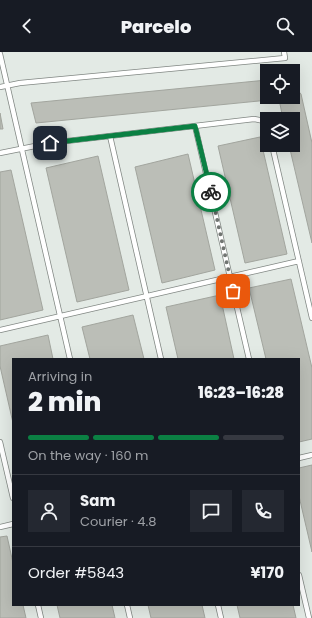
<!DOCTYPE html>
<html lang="en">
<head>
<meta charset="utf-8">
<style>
  :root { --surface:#171b24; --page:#242831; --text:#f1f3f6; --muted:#9ea1a6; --line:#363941; --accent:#0b8043 }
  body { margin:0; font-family:Poppins,sans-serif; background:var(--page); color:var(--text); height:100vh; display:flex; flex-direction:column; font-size:15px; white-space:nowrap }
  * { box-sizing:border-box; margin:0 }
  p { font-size:13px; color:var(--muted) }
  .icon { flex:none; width:22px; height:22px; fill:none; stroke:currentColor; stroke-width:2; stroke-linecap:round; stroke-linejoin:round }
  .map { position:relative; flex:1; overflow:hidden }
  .drawer { position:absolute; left:12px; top:306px; width:288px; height:248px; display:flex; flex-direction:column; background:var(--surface); border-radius:0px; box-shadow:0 4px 16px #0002 }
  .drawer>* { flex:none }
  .controls { position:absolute; left:260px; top:12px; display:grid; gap:8px }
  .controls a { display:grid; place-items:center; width:40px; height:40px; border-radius:0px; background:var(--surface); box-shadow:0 4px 16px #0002; font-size:20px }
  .pin { position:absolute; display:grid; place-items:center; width:34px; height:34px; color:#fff; margin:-17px; border-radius:8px; box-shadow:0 2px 6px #0006 }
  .courier { position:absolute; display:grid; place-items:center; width:40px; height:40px; margin:-20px; border:3px solid #0b8043; border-radius:50%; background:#fff; color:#222; box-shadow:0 1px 5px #0007 }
  .headline em { font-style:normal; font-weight:800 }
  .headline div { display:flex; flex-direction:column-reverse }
  .headline { display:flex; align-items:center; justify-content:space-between; height:68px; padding:0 16px }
  h1 { font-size:26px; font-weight:800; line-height:30px }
  .bar { display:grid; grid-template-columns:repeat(4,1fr); gap:6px 4px; align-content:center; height:48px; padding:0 16px }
  .bar i { height:5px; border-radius:3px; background:var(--line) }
  .bar .current { background:var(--accent) }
  .bar p { grid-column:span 4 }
  .line { display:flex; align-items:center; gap:10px; padding:0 16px; border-top:1px solid var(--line) }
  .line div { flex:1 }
  .round { display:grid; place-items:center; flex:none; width:42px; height:42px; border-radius:0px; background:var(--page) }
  header { display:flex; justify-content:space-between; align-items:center; height:52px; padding:0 16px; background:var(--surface); font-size:18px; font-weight:800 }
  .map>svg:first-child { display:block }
  .building { fill:#bbbeb7; stroke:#a2a59e }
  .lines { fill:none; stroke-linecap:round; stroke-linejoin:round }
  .service-casing { stroke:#818783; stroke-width:6 }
  .service { stroke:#fff; stroke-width:4.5 }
  .done { stroke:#717572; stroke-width:4; stroke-dasharray:0 7.2 }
  .route { stroke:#0b8043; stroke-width:5 }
</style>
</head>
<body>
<header><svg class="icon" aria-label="back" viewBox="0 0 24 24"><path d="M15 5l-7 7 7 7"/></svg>Parcelo<svg class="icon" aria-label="search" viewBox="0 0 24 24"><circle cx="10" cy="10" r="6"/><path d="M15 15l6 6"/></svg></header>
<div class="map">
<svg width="312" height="566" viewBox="0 0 312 566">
  <rect width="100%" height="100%" fill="#e3eae5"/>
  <path class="building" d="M 267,28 L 267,45 L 293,45 L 293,33 L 301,42 L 312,91 L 312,191 L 289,93 L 293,93 L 293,67 L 283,67 L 279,47 L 36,71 L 31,51 Z
    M 0,61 L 3,77 L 0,77 Z
    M 260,85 L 287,202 L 245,211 L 218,94 Z
    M 188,102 L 215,218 L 162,231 L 135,115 Z
    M 98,104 L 129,238 L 77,250 L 46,116 Z
    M 11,118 L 43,258 L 0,268 L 0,120 Z
    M 291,227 L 312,316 L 312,387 L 299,390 L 299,307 L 266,307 L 249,236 Z
    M 220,243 L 234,307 L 178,307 L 166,255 Z
    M 133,263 L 144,307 L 90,307 L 82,275 Z
    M 48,283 L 53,307 L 13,307 L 13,371 L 0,314 L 0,294 Z
    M 312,413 L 312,500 L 299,444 L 299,416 Z
    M 7,484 L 13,511 L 13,553 L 23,553 L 26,566 L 0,566 L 0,485 Z
    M 57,553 L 112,553 L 115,566 L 60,566 Z
    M 148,553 L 202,553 L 205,566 L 151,566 Z
    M 237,553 L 293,553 L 296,566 L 240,566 Z"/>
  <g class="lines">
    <defs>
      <path id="service" d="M 0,2 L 70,307
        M 0,35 L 20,31 L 285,6 L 284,0
        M 195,74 L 249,307
        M 110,84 L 161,307
        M 272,93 L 312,266
        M 0,101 L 50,91 L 254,67 L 264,69 L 267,72
        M 0,278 L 299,209
        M 0,390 L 13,446
        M 299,406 L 312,403
        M 0,475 L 13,472
        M 299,523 L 309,566
        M 38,553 L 41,566
        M 127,553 L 130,566
        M 218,553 L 221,566"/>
    </defs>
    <use href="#service" class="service-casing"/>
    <use href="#service" class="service"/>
  </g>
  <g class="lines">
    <path class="done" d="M 211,140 L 233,239"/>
    <path class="route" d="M 50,91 L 195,74 L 211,140"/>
  </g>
</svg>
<div class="controls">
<a><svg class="icon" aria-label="locate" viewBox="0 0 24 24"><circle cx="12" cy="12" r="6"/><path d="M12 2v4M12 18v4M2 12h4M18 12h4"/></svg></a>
<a><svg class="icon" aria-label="layers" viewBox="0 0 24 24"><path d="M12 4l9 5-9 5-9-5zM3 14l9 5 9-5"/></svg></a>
</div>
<div class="pin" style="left:233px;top:239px;background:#ea580c"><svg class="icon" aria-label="bag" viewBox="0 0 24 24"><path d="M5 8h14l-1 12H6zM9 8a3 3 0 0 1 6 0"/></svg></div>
<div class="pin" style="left:50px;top:91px;background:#1f2937"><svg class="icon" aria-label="home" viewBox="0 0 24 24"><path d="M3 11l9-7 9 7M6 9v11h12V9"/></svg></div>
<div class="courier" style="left:211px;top:140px"><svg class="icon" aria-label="bike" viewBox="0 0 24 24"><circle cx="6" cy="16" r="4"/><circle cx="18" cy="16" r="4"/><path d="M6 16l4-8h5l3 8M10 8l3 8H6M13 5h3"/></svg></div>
<section class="drawer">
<div class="headline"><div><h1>2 min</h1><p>Arriving in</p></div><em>16:23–16:28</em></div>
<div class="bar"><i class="current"></i><i class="current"></i><i class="current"></i><i></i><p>On the way · 160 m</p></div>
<div class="line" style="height:72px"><a class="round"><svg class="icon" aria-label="person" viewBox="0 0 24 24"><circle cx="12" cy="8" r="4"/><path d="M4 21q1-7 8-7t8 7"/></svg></a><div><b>Sam</b><p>Courier · 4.8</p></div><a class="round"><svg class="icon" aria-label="chat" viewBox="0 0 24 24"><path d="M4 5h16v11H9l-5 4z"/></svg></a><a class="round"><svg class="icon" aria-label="phone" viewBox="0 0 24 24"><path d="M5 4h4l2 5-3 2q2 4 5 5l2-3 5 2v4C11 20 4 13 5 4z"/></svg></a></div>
<div class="line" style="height:52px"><div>Order #5843</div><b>¥170</b></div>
</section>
</div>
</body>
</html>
